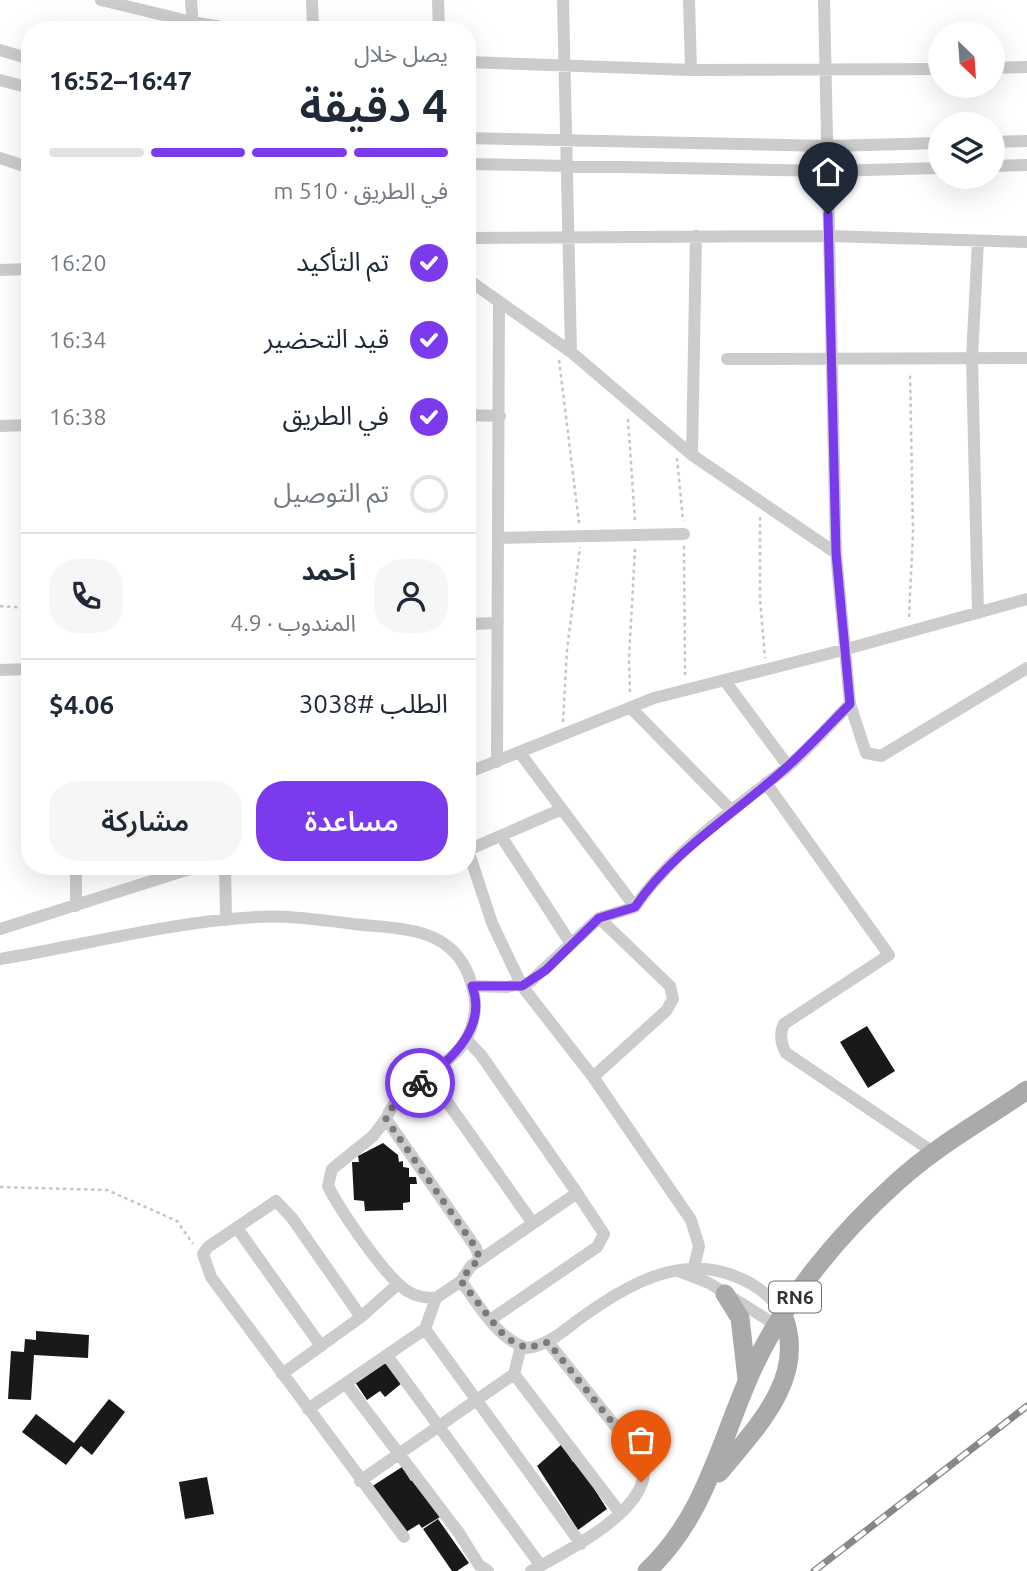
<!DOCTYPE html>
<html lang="ar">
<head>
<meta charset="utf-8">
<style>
  :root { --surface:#fff; --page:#f6f6f7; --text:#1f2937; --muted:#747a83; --line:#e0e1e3; --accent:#7c3aed }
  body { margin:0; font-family:Ubuntu,"Noto Sans Arabic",sans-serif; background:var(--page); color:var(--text); direction:rtl; height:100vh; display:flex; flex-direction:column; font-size:26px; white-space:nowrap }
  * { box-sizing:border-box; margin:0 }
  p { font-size:23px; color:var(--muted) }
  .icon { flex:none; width:38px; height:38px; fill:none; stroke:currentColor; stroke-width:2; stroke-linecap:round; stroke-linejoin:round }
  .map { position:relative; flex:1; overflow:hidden; direction:ltr }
  .side { position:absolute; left:21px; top:21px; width:455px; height:854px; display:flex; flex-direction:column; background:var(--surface); border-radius:28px; box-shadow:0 7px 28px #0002; direction:rtl }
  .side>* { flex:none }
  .needle { width:46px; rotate:155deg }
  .controls { position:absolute; left:928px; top:21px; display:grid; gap:14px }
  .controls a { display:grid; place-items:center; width:77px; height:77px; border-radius:50%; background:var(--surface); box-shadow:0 7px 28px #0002; font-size:35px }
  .pin { position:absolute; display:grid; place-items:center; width:60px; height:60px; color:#fff; margin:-72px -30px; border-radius:50% 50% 50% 0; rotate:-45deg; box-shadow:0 0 7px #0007 }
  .pin .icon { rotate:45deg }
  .courier { position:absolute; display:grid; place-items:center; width:70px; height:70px; margin:-35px; border:5px solid #7c3aed; border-radius:50%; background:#fff; color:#222; box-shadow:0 2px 9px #0007 }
  .headline em { font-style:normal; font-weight:600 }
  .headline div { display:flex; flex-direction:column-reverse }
  .headline { display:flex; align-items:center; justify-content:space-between; height:119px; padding:0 28px }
  h1 { font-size:46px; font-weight:600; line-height:52px }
  .bar { display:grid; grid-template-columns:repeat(4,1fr); gap:10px 7px; align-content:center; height:84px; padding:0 28px }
  .bar i { height:9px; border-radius:5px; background:var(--line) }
  .bar .current { background:var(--accent) }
  .bar p { grid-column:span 4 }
  .line { display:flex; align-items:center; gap:18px; padding:0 28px; border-top:2px solid var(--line) }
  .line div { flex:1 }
  .round { display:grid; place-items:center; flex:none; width:74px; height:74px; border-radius:28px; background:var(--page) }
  ol { padding:0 28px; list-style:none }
  li { display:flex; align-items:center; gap:21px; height:77px }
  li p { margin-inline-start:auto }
  li .icon { padding:7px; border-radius:50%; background:var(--accent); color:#fff; stroke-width:4 }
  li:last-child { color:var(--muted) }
  li i { width:38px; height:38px; border:4px solid var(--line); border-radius:50% }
  .cta { display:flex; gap:14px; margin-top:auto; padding:14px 28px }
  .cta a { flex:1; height:80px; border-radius:28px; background:var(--accent); color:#fff; font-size:28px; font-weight:600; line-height:80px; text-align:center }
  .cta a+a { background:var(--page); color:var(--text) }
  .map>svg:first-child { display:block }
  .building { fill:#191919 }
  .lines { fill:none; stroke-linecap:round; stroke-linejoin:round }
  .path { stroke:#c6c6c6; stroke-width:2.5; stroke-dasharray:3.5 3.5; stroke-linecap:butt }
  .minor { stroke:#ccc; stroke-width:12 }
  .primary { stroke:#aaa; stroke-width:19 }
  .rail-casing { stroke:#878787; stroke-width:7 }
  .rail { stroke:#fff; stroke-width:4.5; stroke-dasharray:13; stroke-linecap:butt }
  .done { stroke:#7a7a7a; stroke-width:7; stroke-dasharray:0 12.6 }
  .route { stroke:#7c3aed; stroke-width:9 }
  .labels { text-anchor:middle; stroke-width:7; stroke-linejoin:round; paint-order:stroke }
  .shield { fill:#fff; stroke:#707070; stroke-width:2 }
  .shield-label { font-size:19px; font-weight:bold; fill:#323232 }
</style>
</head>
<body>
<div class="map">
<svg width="1027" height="1571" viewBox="0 0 1027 1571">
  <rect width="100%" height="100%" fill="#fff"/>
  <path class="building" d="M 867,1026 L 895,1071 L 868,1088 L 840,1042 Z
    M 383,1143 L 398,1155 L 399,1162 L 403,1161 L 403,1167 L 409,1168 L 409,1177 L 416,1177 L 417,1184 L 410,1184 L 410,1202 L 403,1203 L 403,1210 L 365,1211 L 364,1201 L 354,1200 L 352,1162 L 359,1162 L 358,1156 Z
    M 36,1331 L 89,1335 L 88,1358 L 34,1355 L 31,1400 L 8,1399 L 11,1351 L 24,1352 L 25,1339 L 36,1340 Z
    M 388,1361 L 402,1383 L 385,1397 L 380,1391 L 367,1400 L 355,1382 Z
    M 109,1399 L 125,1412 L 92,1455 L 81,1446 L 66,1465 L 22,1432 L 36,1414 L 74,1443 Z
    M 562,1444 L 573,1462 L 576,1460 L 607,1509 L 578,1530 L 537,1466 Z
    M 402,1467 L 411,1481 L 415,1478 L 440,1517 L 422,1528 L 419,1524 L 406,1532 L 371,1487 Z
    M 207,1477 L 214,1514 L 185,1519 L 179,1482 Z
    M 438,1519 L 469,1563 L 457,1571 L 452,1571 L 423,1529 Z"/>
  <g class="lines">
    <path class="path" d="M 559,360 L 579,523
      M 628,419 L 635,521
      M 677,458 L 683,521
      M 760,517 L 760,599 L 765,658
      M 684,546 L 685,675
      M 0,606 L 30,608
      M 909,617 L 913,534 L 910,372
      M 630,692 L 629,659 L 635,549
      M 563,722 L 567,650 L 580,547
      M 0,1187 L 107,1190 L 177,1221 L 193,1244"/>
    <path class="minor" d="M 101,0 L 192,22 L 240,30
      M 191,0 L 193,29
      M 312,0 L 313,30
      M 438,0 L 439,30
      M 563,0 L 571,352
      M 689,0 L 691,70
      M 824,0 L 836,553 L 850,704 L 866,753 L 881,756 L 1027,668
      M 0,50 L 30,59
      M 467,62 L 691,70 L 940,69
      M 992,68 L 1027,67
      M 0,80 L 30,88
      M 467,138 L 829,146 L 940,143
      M 992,142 L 1027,141
      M 0,158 L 30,168
      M 467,164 L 829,171 L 940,168
      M 992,166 L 1027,165
      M 467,238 L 828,236 L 1027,242
      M 0,270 L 30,269
      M 467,279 L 571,352 L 692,455 L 836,553
      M 727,359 L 1027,358
      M 467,415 L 500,416
      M 0,426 L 30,425
      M 692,455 L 696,236
      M 499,538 L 684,534
      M 978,613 L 972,358 L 978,241
      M 467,624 L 498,623
      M 0,670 L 30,669
      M 725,681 L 788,766
      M 631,708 L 731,810
      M 520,753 L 635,907
      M 497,762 L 499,302
      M 467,773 L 654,698 L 843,650 L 1027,599
      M 766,783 L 889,955 L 784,1024 C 779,1034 781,1044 786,1053 L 933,1152
      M 501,836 L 571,944
      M 467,847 L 492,923 L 522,986 L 593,1077 L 691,1220 L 699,1246 L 694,1267
      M 468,850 L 562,809
      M 76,866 L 76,906
      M 225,866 L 226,920
      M 599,918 L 635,907 C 672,852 733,810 785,769 C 808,750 829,725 850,704
      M 0,929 L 199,866
      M 0,959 C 85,945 170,922 257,917 C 291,915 328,921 363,925 C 406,929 451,929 469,976 C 472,987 476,996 475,1007 C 473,1070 404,1072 386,1119 L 476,1248 L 480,1260 L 471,1266 L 461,1281
      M 472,986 L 507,987 L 530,982 L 599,918 L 670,986 L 673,999 L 666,1011 L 593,1077
      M 466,1039 L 481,1055 L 577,1193
      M 429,1076 L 532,1222
      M 386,1119 L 373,1136 L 332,1169 L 328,1186 C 340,1210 387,1280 409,1292 C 417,1297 426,1298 436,1298 L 461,1281 C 479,1305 497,1339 527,1348 C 548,1345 562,1332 578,1320 C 622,1288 674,1256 729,1274 C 753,1282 771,1294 783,1315
      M 237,1228 L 321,1346
      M 480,1260 L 577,1193 L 604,1234 L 597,1247 L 490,1320
      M 678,1271 L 709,1283 L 776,1325
      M 361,1317 L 292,1218 L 276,1201 L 208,1247 L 203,1254 L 211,1277 L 404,1537
      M 425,1329 L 581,1544
      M 388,1357 L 541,1566
      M 282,1374 L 361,1317 L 398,1284
      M 514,1374 L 620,1513
      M 346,1384 L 459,1533 L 479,1565 L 488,1571
      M 308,1409 L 425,1329 L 436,1298
      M 360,1481 L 514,1374 L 521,1346
      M 531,1571 C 563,1553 643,1514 644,1472 C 644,1465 639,1458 636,1452 L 548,1342"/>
    <path class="primary" d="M 725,1294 L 740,1318 L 747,1379
      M 719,1473 C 756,1428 808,1377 783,1315
      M 647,1571 C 707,1515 721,1437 754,1366 C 786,1298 841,1232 897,1182 C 936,1146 984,1120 1027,1090"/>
    <defs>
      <path id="rail" d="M 814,1571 L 1027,1406"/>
    </defs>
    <use href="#rail" class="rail-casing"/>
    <use href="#rail" class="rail"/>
  </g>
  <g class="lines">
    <path class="done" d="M 420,1083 L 395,1102 L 386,1119 L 476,1248 L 480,1260 L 471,1266 L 461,1281 L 499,1330 L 510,1340 L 527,1348 L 548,1342 L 636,1452 L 644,1468 L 641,1482"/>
    <path class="route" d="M 420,1083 C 450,1061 488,1028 472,986 L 522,986 L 546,970 L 599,918 L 635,907 C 674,849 738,812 789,765 C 810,746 830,724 850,704 L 836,553 L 828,214"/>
  </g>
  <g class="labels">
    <rect class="shield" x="769" y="1281.5" width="52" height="31" rx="5"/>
    <g class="shield-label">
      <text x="795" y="1304">RN6</text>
    </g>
  </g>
</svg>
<div class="controls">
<a><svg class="needle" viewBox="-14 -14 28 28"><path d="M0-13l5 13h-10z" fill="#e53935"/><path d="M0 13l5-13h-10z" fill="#747a83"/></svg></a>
<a><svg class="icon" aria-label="layers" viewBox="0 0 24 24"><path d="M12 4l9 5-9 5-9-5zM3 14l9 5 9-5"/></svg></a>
</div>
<div class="pin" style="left:641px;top:1482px;background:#ea580c"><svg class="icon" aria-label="bag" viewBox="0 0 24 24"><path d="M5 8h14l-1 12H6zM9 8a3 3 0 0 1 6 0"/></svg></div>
<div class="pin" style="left:828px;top:214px;background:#1f2937"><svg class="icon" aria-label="home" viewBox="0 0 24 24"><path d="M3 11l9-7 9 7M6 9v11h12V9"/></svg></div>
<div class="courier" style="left:420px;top:1083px"><svg class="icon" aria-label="bike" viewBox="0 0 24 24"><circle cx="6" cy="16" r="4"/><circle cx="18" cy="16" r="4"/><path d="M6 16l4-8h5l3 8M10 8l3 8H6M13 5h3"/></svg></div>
<section class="side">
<div class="headline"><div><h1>4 دقيقة</h1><p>يصل خلال</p></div><em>16:47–16:52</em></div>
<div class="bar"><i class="current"></i><i class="current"></i><i class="current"></i><i></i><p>في الطريق · 510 m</p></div>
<ol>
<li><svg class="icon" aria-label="check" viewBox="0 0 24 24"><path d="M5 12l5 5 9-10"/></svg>تم التأكيد<p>16:20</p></li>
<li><svg class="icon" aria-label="check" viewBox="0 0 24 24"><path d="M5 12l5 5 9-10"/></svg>قيد التحضير<p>16:34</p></li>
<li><svg class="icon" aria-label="check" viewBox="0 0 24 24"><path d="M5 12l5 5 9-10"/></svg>في الطريق<p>16:38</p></li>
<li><i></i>تم التوصيل</li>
</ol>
<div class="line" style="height:126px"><a class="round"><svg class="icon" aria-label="person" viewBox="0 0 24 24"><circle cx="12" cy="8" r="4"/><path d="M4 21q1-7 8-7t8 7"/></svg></a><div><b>أحمد</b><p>المندوب · 4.9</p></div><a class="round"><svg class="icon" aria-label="phone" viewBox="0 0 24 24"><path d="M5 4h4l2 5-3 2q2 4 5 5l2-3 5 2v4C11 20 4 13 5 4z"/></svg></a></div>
<div class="line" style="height:91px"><div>الطلب #3038</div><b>$4.06</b></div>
<div class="cta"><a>مساعدة</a><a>مشاركة</a></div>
</section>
</div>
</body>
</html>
